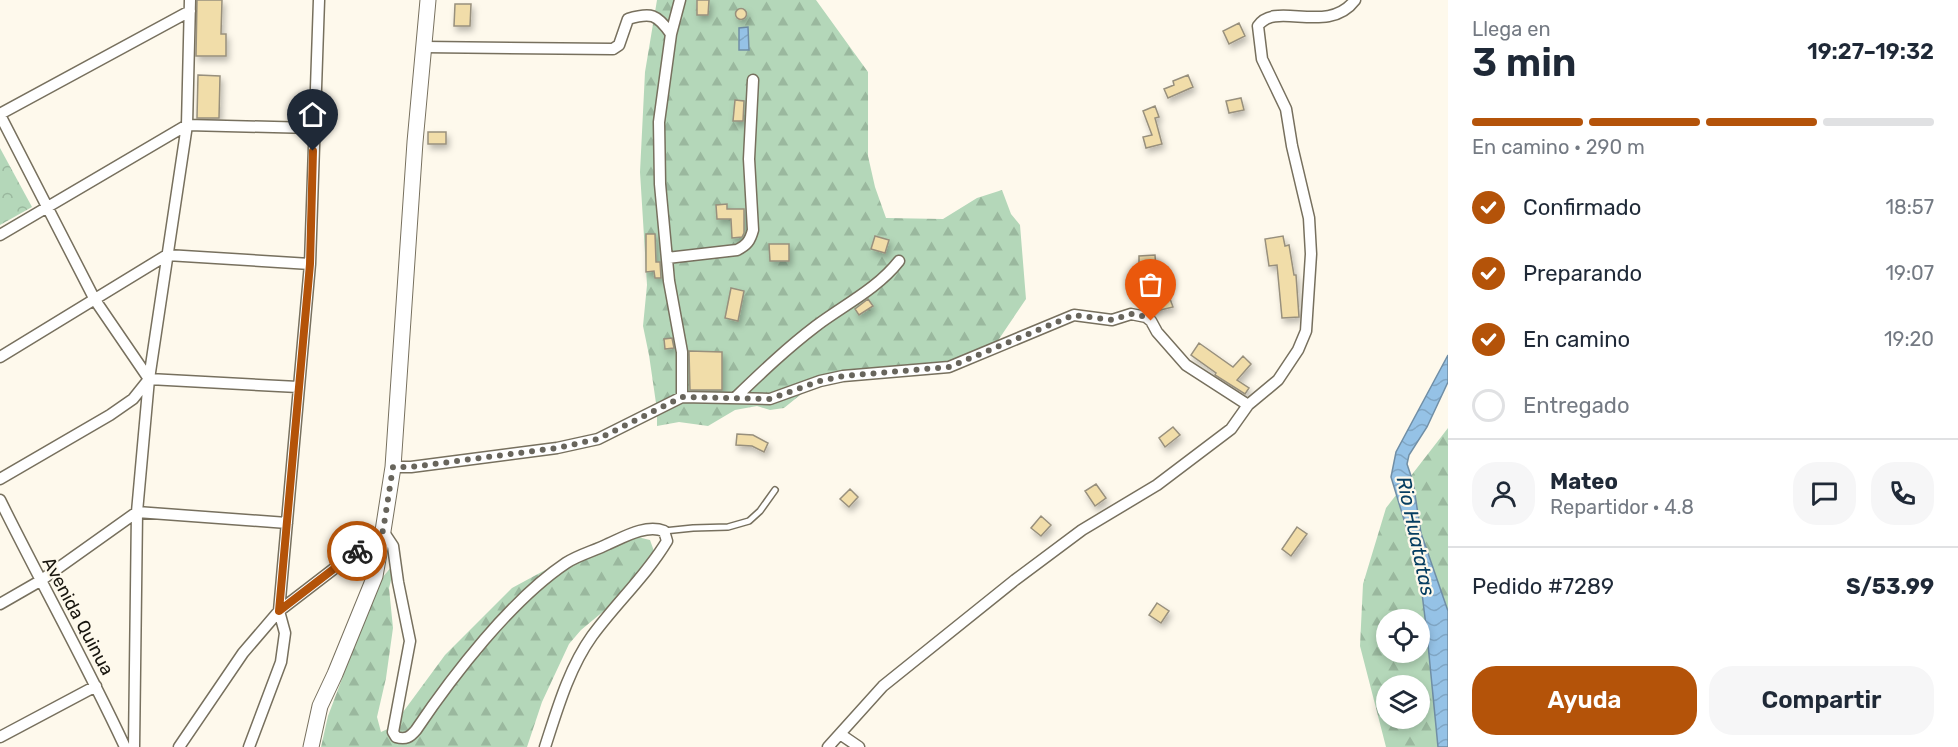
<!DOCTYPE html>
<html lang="es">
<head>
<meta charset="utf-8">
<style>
  :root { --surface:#fff; --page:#f6f6f7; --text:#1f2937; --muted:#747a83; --line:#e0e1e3; --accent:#b45309 }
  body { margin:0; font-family:Rubik,sans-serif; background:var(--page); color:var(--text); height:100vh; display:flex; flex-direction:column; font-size:22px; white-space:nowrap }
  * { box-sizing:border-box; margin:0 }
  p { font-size:20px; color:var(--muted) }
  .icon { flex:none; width:33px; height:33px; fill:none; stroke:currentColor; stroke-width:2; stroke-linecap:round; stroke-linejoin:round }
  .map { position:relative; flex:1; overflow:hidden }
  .sheet { display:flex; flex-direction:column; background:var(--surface); width:510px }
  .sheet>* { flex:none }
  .tools { position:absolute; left:1376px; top:609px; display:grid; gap:12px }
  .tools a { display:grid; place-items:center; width:54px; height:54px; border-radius:50%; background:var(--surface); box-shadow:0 3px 9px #0003; font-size:30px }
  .pin { position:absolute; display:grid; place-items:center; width:51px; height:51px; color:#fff; margin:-62px -26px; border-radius:50% 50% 50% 0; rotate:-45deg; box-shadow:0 0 6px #0007 }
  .pin .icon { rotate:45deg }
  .courier { position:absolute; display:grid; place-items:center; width:60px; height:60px; margin:-30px; border:4px solid #b45309; border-radius:50%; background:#fff; color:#222; box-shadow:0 2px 8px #0007 }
  .summary em { font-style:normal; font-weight:600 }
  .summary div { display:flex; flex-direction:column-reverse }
  .summary { display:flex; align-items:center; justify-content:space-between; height:102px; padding:0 24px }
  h1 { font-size:39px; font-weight:600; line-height:45px }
  .bar { display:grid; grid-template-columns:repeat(4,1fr); gap:9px 6px; align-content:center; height:72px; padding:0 24px }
  .bar i { height:8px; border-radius:4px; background:var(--line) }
  .bar .selected { background:var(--accent) }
  .bar p { grid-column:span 4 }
  .line { display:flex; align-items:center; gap:15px; padding:0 24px; border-top:2px solid var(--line) }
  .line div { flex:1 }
  .round { display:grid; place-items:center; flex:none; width:63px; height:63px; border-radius:24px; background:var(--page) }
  ol { padding:0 24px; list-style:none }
  li { display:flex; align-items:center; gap:18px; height:66px }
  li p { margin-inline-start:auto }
  li .icon { padding:6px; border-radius:50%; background:var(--accent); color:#fff; stroke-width:4 }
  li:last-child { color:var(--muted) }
  li i { width:33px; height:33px; border:3px solid var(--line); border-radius:50% }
  .primary-button { display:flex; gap:12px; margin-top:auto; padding:12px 24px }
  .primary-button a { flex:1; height:69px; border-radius:24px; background:var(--accent); color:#fff; font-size:24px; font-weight:600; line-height:69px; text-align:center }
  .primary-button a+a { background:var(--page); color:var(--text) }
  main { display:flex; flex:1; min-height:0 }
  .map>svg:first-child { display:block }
  .forest { fill:url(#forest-firs); fill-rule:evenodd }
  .park { fill:url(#park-crowns) }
  .water { fill:url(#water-waves); stroke:#708ea5; stroke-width:1.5 }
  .building { fill:#f1dda9; stroke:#98907d; stroke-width:1.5; filter:url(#shadow) }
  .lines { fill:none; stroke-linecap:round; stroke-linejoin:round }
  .lane-casing { stroke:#77705e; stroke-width:8 }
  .street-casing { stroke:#77705e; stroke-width:13 }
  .secondary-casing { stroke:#77705e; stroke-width:17 }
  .lane { stroke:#fff; stroke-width:5 }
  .street { stroke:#fff; stroke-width:10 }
  .secondary { stroke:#fff; stroke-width:15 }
  .done { stroke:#68655c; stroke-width:6; stroke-dasharray:0 10.8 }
  .route { stroke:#b45309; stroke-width:8 }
  .labels { text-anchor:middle; stroke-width:4.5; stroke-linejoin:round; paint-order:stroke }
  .street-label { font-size:18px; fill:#18150e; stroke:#fef9ec }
  .water-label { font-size:20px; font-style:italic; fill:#063e61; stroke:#fef9ec }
</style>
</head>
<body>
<main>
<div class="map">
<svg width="1448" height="747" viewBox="0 0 1448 747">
  <defs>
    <pattern id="forest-firs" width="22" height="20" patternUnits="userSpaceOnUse" patternTransform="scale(1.5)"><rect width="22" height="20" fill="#b4d7b9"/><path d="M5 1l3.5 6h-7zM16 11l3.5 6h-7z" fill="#9ab89e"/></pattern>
    <pattern id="park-crowns" width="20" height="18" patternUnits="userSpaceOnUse" patternTransform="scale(1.5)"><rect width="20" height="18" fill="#b4d7b9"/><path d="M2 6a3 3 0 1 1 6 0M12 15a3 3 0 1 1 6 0" fill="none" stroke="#9ab89e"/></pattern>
    <pattern id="water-waves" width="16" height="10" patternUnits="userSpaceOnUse" patternTransform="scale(1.5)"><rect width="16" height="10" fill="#95c2e6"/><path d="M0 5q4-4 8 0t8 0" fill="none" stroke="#80a6c4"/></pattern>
    <filter id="shadow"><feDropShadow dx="2.5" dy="4.5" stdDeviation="3" flood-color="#0004"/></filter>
  </defs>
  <rect width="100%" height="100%" fill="#fef9ec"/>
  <path class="forest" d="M 657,0 L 816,0 L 868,72 L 868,156 L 875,187 L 886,218 L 943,219 L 977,198 L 1002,190 L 1011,214 L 1020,225 L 1026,299 L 995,345 L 966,361 L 820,386 L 805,391 L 784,408 L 770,410 L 757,406 L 735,410 L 708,426 L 679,422 L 657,426 L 657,410 L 649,355 L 643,326 L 647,285 L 640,172 L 645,72 Z
    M 1448,428 L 1448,747 L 1386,747 L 1360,646 L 1363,584 L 1386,508 ZM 1386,620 L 1419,620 L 1419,652 L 1386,652 ZM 1386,686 L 1419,686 L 1419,718 L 1386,718 Z
    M 629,535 L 650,540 L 655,554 L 644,570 L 635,575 L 605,610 L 581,630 L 569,644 L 542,702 L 527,747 L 321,747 L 328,716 L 378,583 L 396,561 L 389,588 L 393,628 L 386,678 L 377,717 L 381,732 L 392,727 L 445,655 L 512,588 L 597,542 Z"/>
  <path class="park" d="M 0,148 L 32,207 L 0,225 Z"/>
  <path class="water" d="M 748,27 L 749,50 L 739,50 L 739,28 Z
    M 1448,355 L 1448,382 L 1427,427 L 1409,455 L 1407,464 L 1413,482 L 1421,533 L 1448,611 L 1448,747 L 1438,747 L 1427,634 L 1419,569 L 1391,477 L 1396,452 Z"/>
  <path class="building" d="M 197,0 L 222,0 L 221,34 L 226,34 L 226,56 L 196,56 Z
    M 697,0 L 709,0 L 708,15 L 697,15 Z
    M 455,4 L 471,4 L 470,26 L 454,26 Z
    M735.5 14a5.5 5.5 0 1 1 11 0a5.5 5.5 0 1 1-11 0Z
    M 1239,23 L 1245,36 L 1229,44 L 1223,31 Z
    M 198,75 L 220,76 L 219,118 L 197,118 Z
    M 1188,75 L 1193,87 L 1168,98 L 1164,89 L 1174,85 L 1173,81 Z
    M 1241,98 L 1244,110 L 1229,113 L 1226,101 Z
    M 735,100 L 744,101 L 743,121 L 733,121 Z
    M 1155,106 L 1159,117 L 1155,118 L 1162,144 L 1146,148 L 1143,137 L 1152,135 L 1143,111 Z
    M 428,132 L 446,132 L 446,144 L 428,144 Z
    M 727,204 L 727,209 L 744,209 L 744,233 L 742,237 L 732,238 L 731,219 L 717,219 L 716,205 Z
    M 646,234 L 655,234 L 656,262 L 660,262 L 661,278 L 655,278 L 654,271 L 646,272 Z
    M 875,236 L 889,240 L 885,253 L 871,249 Z
    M 1283,236 L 1285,246 L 1289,245 L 1294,275 L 1296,275 L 1299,317 L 1282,318 L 1277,265 L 1269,266 L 1265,239 Z
    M 769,244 L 789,244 L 789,261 L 770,261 Z
    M 1155,255 L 1156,269 L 1139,270 L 1139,256 Z
    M 731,288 L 744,291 L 738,321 L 725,318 Z
    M 1169,296 L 1173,307 L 1152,312 L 1149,302 Z
    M 868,299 L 873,306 L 859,315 L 855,309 Z
    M 672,338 L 674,348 L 665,349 L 664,339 Z
    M 1199,343 L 1233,367 L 1243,356 L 1251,364 L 1237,380 L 1249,388 L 1245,394 L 1215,375 L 1216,373 L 1191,355 Z
    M 689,351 L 722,352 L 722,390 L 690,390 Z
    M 1173,427 L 1180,435 L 1165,447 L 1159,438 Z
    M 737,434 L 753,435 L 768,443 L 764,452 L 752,446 L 736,445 Z
    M 1096,484 L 1106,498 L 1095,506 L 1085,491 Z
    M 850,489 L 858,497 L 849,507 L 840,499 Z
    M 1041,516 L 1051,525 L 1041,536 L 1031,528 Z
    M 1297,527 L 1307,534 L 1291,556 L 1282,549 Z
    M 1157,603 L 1169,611 L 1161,623 L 1149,615 Z"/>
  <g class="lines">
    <defs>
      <path id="lane" d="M 664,531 L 693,528 L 728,527 L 749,521 L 760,511 L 775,490"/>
      <path id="street" d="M 680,0 L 671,34 L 659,122 L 660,184 L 669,281 L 682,352 L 682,397
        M 424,47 L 613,49 L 619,45 L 628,19 C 651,12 657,14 671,34
        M 0,114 L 190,11
        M 0,115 L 95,300 L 149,379
        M 0,235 L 187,125 L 313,128
        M 667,258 L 737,250 C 747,245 750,241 753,230 L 749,159 L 753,80
        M 0,357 L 167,255 L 310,264
        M 149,379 L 298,387
        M 736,397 C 762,372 787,348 816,326 C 844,305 877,289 899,261
        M 393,467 L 411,467 L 557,448 L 598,439 L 682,397 L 770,399 L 820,381 L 843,376 L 949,367 L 1074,315 L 1112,320 L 1131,314 L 1146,317 L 1151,321 L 1157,332 L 1186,365 L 1248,405
        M 0,479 L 110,415 L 133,399 L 149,379
        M 0,500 C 41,583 86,663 125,747
        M 0,604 L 40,581 L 137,512 L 287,523
        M 840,734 L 859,747
        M 0,737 L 96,686
        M 134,747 L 137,512 L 149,379 L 187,125 L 190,0
        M 179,747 L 243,653 L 279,611 L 383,531 L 393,546 L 398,582 L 410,641 L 393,732 L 396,737 C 406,740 410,737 416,730 C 453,675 511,600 566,563 C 578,555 594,551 608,544 C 624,537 646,524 664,531 L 667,541 C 646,576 616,603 592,636 C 569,668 557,710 545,747
        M 249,747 L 281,662 L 285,633 L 279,611 L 310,264 L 319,0
        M 828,747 L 883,686 L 1015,580 L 1082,530 L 1157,485 L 1231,429 L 1248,405 L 1278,380 L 1298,350 L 1306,331 L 1311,254 L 1309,218 L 1292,146 L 1286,109 L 1262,59 L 1258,26 C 1275,0 1328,36 1355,0"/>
      <path id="secondary" d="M 311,747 L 320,706 L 335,674 L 375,576 L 383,531 L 393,467 L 415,142 L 428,0"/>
    </defs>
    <use href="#lane" class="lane-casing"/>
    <use href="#street" class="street-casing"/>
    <use href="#secondary" class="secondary-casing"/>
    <use href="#lane" class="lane"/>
    <use href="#street" class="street"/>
    <use href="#secondary" class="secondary"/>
  </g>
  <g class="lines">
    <path class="done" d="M 357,551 L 383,531 L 393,467 L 411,467 L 557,448 L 598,439 L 682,397 L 770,399 L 820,381 L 843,376 L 949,367 L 1074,315 L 1112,320 L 1131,314 L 1140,315 L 1151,321"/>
    <path class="route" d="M 313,151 L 310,264 L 279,611 L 357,551"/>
  </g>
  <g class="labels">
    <g class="street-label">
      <text transform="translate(78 616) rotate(62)" y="6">Avenida Quinua</text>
    </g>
    <g class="water-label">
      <text transform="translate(1416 536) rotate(78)" y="7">Rio Huatatas</text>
    </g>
  </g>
</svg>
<div class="tools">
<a><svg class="icon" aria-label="locate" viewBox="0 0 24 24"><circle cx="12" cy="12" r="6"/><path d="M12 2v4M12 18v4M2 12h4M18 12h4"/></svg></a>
<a><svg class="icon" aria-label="layers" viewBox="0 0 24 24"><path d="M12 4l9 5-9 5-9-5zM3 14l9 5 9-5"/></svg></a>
</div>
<div class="pin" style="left:1151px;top:321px;background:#ea580c"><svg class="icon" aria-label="bag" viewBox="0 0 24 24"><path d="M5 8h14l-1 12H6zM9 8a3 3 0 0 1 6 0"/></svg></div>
<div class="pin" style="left:313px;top:151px;background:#1f2937"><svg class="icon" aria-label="home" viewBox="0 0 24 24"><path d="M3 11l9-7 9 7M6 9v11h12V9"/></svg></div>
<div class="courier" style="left:357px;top:551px"><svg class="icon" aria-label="bike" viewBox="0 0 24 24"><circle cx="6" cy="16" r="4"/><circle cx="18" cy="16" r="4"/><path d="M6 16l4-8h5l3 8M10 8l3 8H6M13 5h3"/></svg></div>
</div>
<section class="sheet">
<div class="summary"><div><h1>3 min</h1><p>Llega en</p></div><em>19:27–19:32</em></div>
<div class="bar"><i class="selected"></i><i class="selected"></i><i class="selected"></i><i></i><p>En camino · 290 m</p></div>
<ol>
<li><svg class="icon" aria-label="check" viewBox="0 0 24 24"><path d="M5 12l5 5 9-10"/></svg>Confirmado<p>18:57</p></li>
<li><svg class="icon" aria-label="check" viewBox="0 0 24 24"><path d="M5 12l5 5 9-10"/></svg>Preparando<p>19:07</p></li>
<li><svg class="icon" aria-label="check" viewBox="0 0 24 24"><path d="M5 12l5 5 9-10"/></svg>En camino<p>19:20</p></li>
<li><i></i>Entregado</li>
</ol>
<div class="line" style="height:108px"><a class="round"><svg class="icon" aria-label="person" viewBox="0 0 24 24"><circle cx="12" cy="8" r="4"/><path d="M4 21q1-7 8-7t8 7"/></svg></a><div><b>Mateo</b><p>Repartidor · 4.8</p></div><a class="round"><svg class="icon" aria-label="chat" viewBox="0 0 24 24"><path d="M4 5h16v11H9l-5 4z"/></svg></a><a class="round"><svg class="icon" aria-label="phone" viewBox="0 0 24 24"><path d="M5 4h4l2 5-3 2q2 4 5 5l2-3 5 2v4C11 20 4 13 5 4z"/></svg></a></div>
<div class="line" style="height:78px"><div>Pedido #7289</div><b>S/53.99</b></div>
<div class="primary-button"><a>Ayuda</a><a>Compartir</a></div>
</section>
</main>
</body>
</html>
